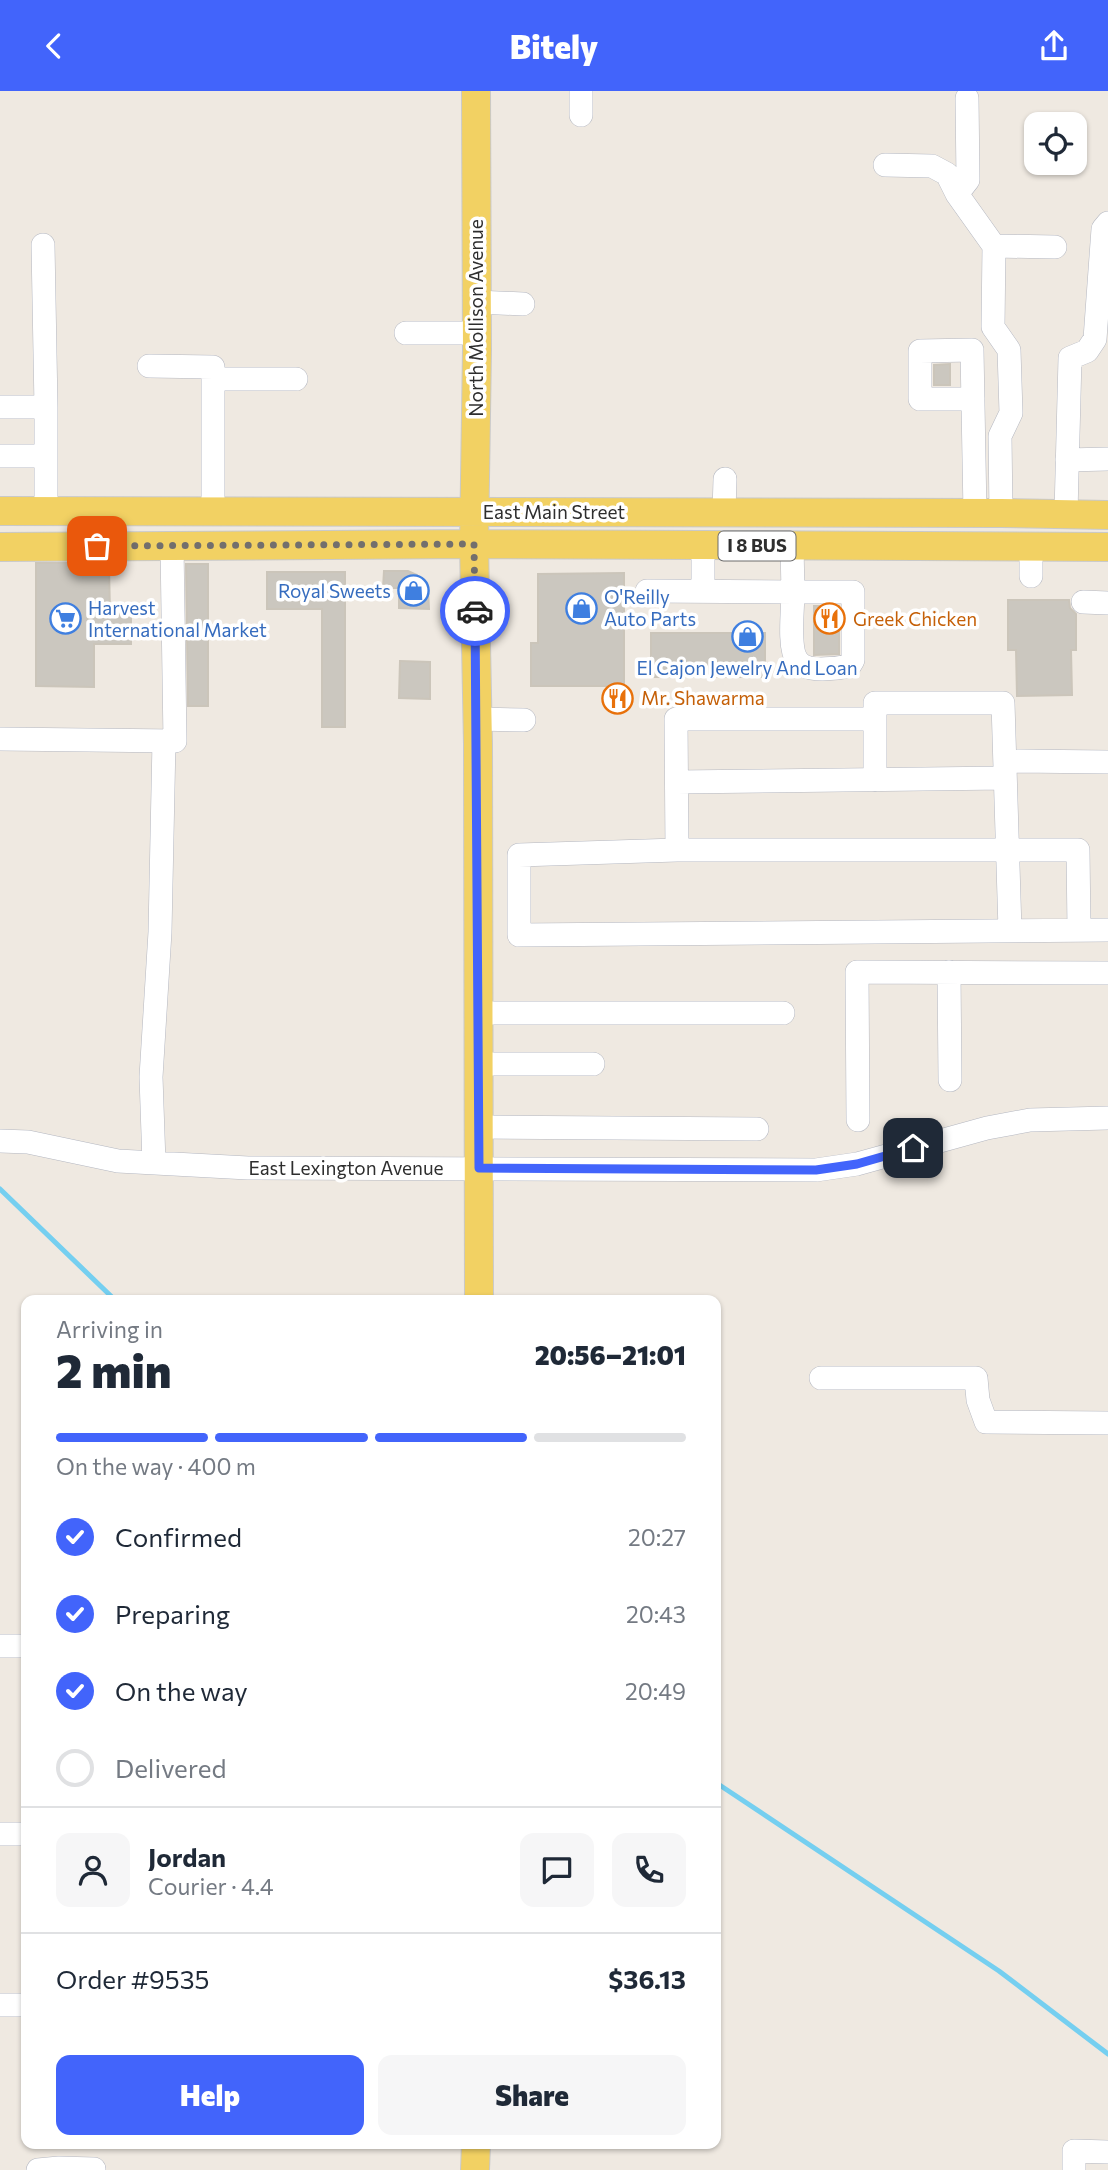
<!DOCTYPE html>
<html lang="en">
<head>
<meta charset="utf-8">
<style>
  :root { --surface:#fff; --page:#f6f6f7; --text:#1f2937; --muted:#747a83; --line:#e0e1e3; --accent:#4264fb }
  body { margin:0; font-family:Commissioner,sans-serif; background:var(--page); color:var(--text); height:100vh; display:flex; flex-direction:column; font-size:26px; white-space:nowrap }
  * { box-sizing:border-box; margin:0 }
  p { font-size:23px; color:var(--muted) }
  .icon { flex:none; width:38px; height:38px; fill:none; stroke:currentColor; stroke-width:2; stroke-linecap:round; stroke-linejoin:round }
  .map { position:relative; flex:1; overflow:hidden }
  .details { position:absolute; left:21px; top:1204px; width:700px; height:854px; display:flex; flex-direction:column; background:var(--surface); border-radius:14px; box-shadow:0 2px 5px #0004 }
  .details>* { flex:none }
  .controls { position:absolute; left:1024px; top:21px; display:grid; gap:14px }
  .controls a { display:grid; place-items:center; width:63px; height:63px; border-radius:14px; background:var(--surface); box-shadow:0 2px 5px #0004; font-size:35px }
  .pin { position:absolute; display:grid; place-items:center; width:60px; height:60px; color:#fff; margin:-30px; border-radius:14px; box-shadow:0 4px 10px #0006 }
  .courier { position:absolute; display:grid; place-items:center; width:70px; height:70px; margin:-35px; border:5px solid #4264fb; border-radius:50%; background:#fff; color:#222; box-shadow:0 2px 9px #0007 }
  .head em { font-style:normal; font-weight:800 }
  .head div { display:flex; flex-direction:column-reverse }
  .head { display:flex; align-items:center; justify-content:space-between; height:119px; padding:0 35px }
  h1 { font-size:46px; font-weight:800; line-height:52px }
  .bar { display:grid; grid-template-columns:repeat(4,1fr); gap:10px 7px; align-content:center; height:84px; padding:0 35px }
  .bar i { height:9px; border-radius:5px; background:var(--line) }
  .bar .current { background:var(--accent) }
  .bar p { grid-column:span 4 }
  .line { display:flex; align-items:center; gap:18px; padding:0 35px; border-top:2px solid var(--line) }
  .line div { flex:1 }
  .round { display:grid; place-items:center; flex:none; width:74px; height:74px; border-radius:14px; background:var(--page) }
  ol { padding:0 35px; list-style:none }
  li { display:flex; align-items:center; gap:21px; height:77px }
  li p { margin-inline-start:auto }
  li .icon { padding:7px; border-radius:50%; background:var(--accent); color:#fff; stroke-width:4 }
  li:last-child { color:var(--muted) }
  li i { width:38px; height:38px; border:4px solid var(--line); border-radius:50% }
  .cta { display:flex; gap:14px; margin-top:auto; padding:14px 35px }
  .cta a { flex:1; height:80px; border-radius:14px; background:var(--accent); color:#fff; font-size:28px; font-weight:800; line-height:80px; text-align:center }
  .cta a+a { background:var(--page); color:var(--text) }
  header { display:flex; justify-content:space-between; align-items:center; height:91px; padding:0 35px; background:var(--accent); color:#fff; font-size:32px; font-weight:800 }
  .map>svg:first-child { display:block }
  .lines { fill:none; stroke-linecap:round; stroke-linejoin:round }
  .stream { stroke:#75cff0; stroke-width:5 }
  .building { fill:#cbc7bf; stroke:#cbc5ba; stroke-width:2 }
  .minor-casing { stroke:#b4b7c1; stroke-width:24 }
  .major-casing { stroke:#c9c9c9; stroke-width:30 }
  .minor { stroke:#fff; stroke-width:23 }
  .major { stroke:#f2d163; stroke-width:28 }
  .done { stroke:#726f6d; stroke-width:7; stroke-dasharray:0 12.6 }
  .route { stroke:#4264fb; stroke-width:9 }
  .labels { text-anchor:middle; stroke-width:7; stroke-linejoin:round; paint-order:stroke }
  .shield { fill:#fff; stroke:#6d6d6d; stroke-width:2 }
  .shield-label { font-size:18px; font-weight:bold; fill:#2e2e2e }
  .street-label { font-size:19px; fill:#2e2e2e; stroke:#fff }
  .shop-label { font-size:19px; fill:#366cbe; stroke:#fff; text-anchor:start }
  .food-label { font-size:19px; fill:#c56008; stroke:#fff; text-anchor:start }
</style>
</head>
<body>
<header><svg class="icon" aria-label="back" viewBox="0 0 24 24"><path d="M15 5l-7 7 7 7"/></svg>Bitely<svg class="icon" aria-label="share" viewBox="0 0 24 24"><path d="M12 15V3M7 8l5-5 5 5M5 13v7h14v-7"/></svg></header>
<div class="map">
<svg width="1108" height="2079" viewBox="0 0 1108 2079">
  <rect width="100%" height="100%" fill="#efe9e1"/>
  <g class="lines">
    <path class="stream" d="M 0,1098 L 115,1209
      M 716,1686 L 718,1693 L 999,1880 L 1108,1963"/>
  </g>
  <path class="building" d="M 950,273 L 950,294 L 934,294 L 934,274 Z
    M 36,472 L 94,472 L 94,476 L 109,476 L 110,522 L 131,523 L 131,553 L 94,553 L 94,596 L 36,595 Z
    M 186,473 L 208,473 L 208,615 L 188,615 Z
    M 384,480 L 408,480 L 417,484 L 428,498 L 429,518 L 399,517 L 399,497 L 383,497 Z
    M 267,481 L 345,481 L 345,636 L 322,636 L 322,518 L 267,518 Z
    M 624,482 L 624,595 L 531,595 L 531,552 L 538,552 L 538,483 Z
    M 1008,509 L 1069,509 L 1070,517 L 1076,523 L 1076,559 L 1071,559 L 1072,604 L 1017,605 L 1016,559 L 1008,559 Z
    M 814,515 L 839,515 L 839,563 L 814,564 Z
    M 651,542 L 765,542 L 765,586 L 651,586 Z
    M 400,570 L 430,571 L 430,608 L 399,607 Z"/>
  <g class="lines">
    <defs>
      <path id="minor" d="M 581,0 L 581,24
        M 885,74 L 932,75 L 947,83 L 957,103 L 994,155 L 993,236 L 1009,259 L 1011,322 L 1000,345 L 1001,422
        M 957,103 L 968,89 L 967,7
        M 43,154 L 46,316
        M 994,155 L 1055,156
        M 476,211 L 523,213
        M 406,242 L 477,242
        M 149,275 L 213,276 L 213,420
        M 213,288 L 296,288
        M 973,308 L 920,308 L 920,260 L 972,259 L 975,422
        M 0,316 L 46,316 L 46,420
        M 0,365 L 46,365
        M 1067,369 L 1108,368
        M 724,421 L 725,388
        M 1066,422 L 1070,267 L 1087,260 L 1095,248 L 1103,138 L 1108,132
        M 703,455 L 703,500
        M 1031,485 L 1031,456
        M 647,500 L 793,501 L 792,455
        M 793,501 L 853,501 L 853,569 L 850,574 C 841,578 832,577 822,578 C 813,578 802,577 797,569 C 788,557 793,517 793,501 Z
        M 1083,511 L 1108,512
        M 477,628 L 524,629
        M 0,648 L 175,650 L 172,455
        M 1005,670 L 1108,671
        M 875,689 L 875,628
        M 677,691 L 1005,687
        M 677,759 L 676,628 L 875,628 L 875,612 L 1003,612 L 1010,839
        M 1079,839 L 1078,759 L 677,759 L 519,764 L 519,844 L 1108,839
        M 949,881 L 950,989
        M 479,922 L 783,922
        M 479,973 L 593,973
        M 858,1029 L 857,881 L 1108,882
        M 479,1036 L 757,1038
        M 0,1050 L 28,1051 L 118,1070 L 248,1077 L 816,1079 L 857,1073 L 987,1037 L 1030,1029 L 1108,1027
        M 154,1072 L 151,986 L 160,841 L 164,650
        M 821,1287 L 976,1287 L 978,1309 L 986,1331 L 1108,1332
        M 0,1555 L 26,1555
        M 0,1743 L 26,1743
        M 0,1914 L 26,1914
        M 38,2079 L 59,2077 L 94,2078
        M 1074,2079 L 1074,2060 L 1108,2061"/>
      <path id="major" d="M 476,0 L 477,259 L 474,453 L 478,653 L 479,1209
        M 0,420 L 1001,422 L 1108,424
        M 0,456 L 474,453 L 1108,456
        M 475,2079 L 476,2053"/>
    </defs>
    <use href="#minor" class="minor-casing"/>
    <use href="#major" class="major-casing"/>
    <use href="#minor" class="minor"/>
    <use href="#major" class="major"/>
  </g>
  <g class="lines">
    <path class="done" d="M 97,455 L 474,453 L 475,520"/>
    <path class="route" d="M 475,520 L 479,1077 L 816,1079 L 857,1073 L 913,1057"/>
  </g>
  <defs>
    <symbol id="shop-ring" viewBox="-11 -11 22 22"><circle r="9.5" fill="#fff" stroke="#3f7fe0" stroke-width="1.5"/><path d="M-5-2.5h2.3a2.7 3.5 0 0 1 5.4 0H5L5.5 6h-11ZM-1.5-2.5h3a1.5 2.3 0 0 0-3 0Z" fill="#3f7fe0"/></symbol>
    <symbol id="supermarket-ring" viewBox="-11 -11 22 22"><circle r="9.5" fill="#fff" stroke="#3f7fe0" stroke-width="1.5"/><path d="M-6-5.5h2.5l.6 2H6L4.5 2H-2.5L-4.4-4H-6ZM-1.5 3.2a1.3 1.3 0 1 0 .1 0ZM3 3.2a1.3 1.3 0 1 0 .1 0Z" fill="#3f7fe0"/></symbol>
    <symbol id="restaurant-ring" viewBox="-11 -11 22 22"><circle r="9.5" fill="#fff" stroke="#e8710a" stroke-width="1.5"/><path d="M-5-6h1v4h1v-4h1v4h1v-4h1v5L-1.5 .5V6h-2V.5L-5-1ZM5-6V6H3V1.5H1.5Q1.5-4 5-6Z" fill="#e8710a"/></symbol>
  </defs>
  <g fill-rule="evenodd">
    <use href="#shop-ring" x="396" y="482" width="35" height="35"/>
    <use href="#shop-ring" x="564" y="500" width="35" height="35"/>
    <use href="#supermarket-ring" x="48" y="510" width="35" height="35"/>
    <use href="#restaurant-ring" x="812" y="510" width="35" height="35"/>
    <use href="#shop-ring" x="730" y="528" width="35" height="35"/>
    <use href="#restaurant-ring" x="600" y="590" width="35" height="35"/>
  </g>
  <g class="labels">
    <rect class="shield" x="718.5" y="440.5" width="77" height="29" rx="5"/>
    <g class="shield-label">
      <text x="757" y="461">I 8 BUS</text>
    </g>
    <g class="street-label">
      <text transform="translate(476 227) rotate(-90)" y="7">North Mollison Avenue</text>
      <text x="554" y="428">East Main Street</text>
      <text x="346" y="1084">East Lexington Avenue</text>
    </g>
    <g class="shop-label">
      <text x="391" y="507" text-anchor="end">Royal Sweets</text>
      <text x="604" y="513">O'Reilly<tspan x="604" dy="22">Auto Parts</tspan></text>
      <text x="88" y="524">Harvest<tspan x="88" dy="22">International Market</tspan></text>
      <text x="747" y="584" text-anchor="middle">El Cajon Jewelry And Loan</text>
    </g>
    <g class="food-label">
      <text x="853" y="535">Greek Chicken</text>
      <text x="641" y="614">Mr. Shawarma</text>
    </g>
  </g>
</svg>
<div class="controls">
<a><svg class="icon" aria-label="locate" viewBox="0 0 24 24"><circle cx="12" cy="12" r="6"/><path d="M12 2v4M12 18v4M2 12h4M18 12h4"/></svg></a>
</div>
<div class="pin" style="left:97px;top:455px;background:#ea580c"><svg class="icon" aria-label="bag" viewBox="0 0 24 24"><path d="M5 8h14l-1 12H6zM9 8a3 3 0 0 1 6 0"/></svg></div>
<div class="pin" style="left:913px;top:1057px;background:#1f2937"><svg class="icon" aria-label="home" viewBox="0 0 24 24"><path d="M3 11l9-7 9 7M6 9v11h12V9"/></svg></div>
<div class="courier" style="left:475px;top:520px"><svg class="icon" aria-label="car" viewBox="0 0 24 24"><path d="M5 17H2v-5l4-1 3-4h7l3 4 3 1v5h-3M9 17h6M6 11h13"/><circle cx="7" cy="17" r="2"/><circle cx="17" cy="17" r="2"/></svg></div>
<section class="details">
<div class="head"><div><h1>2 min</h1><p>Arriving in</p></div><em>20:56–21:01</em></div>
<div class="bar"><i class="current"></i><i class="current"></i><i class="current"></i><i></i><p>On the way · 400 m</p></div>
<ol>
<li><svg class="icon" aria-label="check" viewBox="0 0 24 24"><path d="M5 12l5 5 9-10"/></svg>Confirmed<p>20:27</p></li>
<li><svg class="icon" aria-label="check" viewBox="0 0 24 24"><path d="M5 12l5 5 9-10"/></svg>Preparing<p>20:43</p></li>
<li><svg class="icon" aria-label="check" viewBox="0 0 24 24"><path d="M5 12l5 5 9-10"/></svg>On the way<p>20:49</p></li>
<li><i></i>Delivered</li>
</ol>
<div class="line" style="height:126px"><a class="round"><svg class="icon" aria-label="person" viewBox="0 0 24 24"><circle cx="12" cy="8" r="4"/><path d="M4 21q1-7 8-7t8 7"/></svg></a><div><b>Jordan</b><p>Courier · 4.4</p></div><a class="round"><svg class="icon" aria-label="chat" viewBox="0 0 24 24"><path d="M4 5h16v11H9l-5 4z"/></svg></a><a class="round"><svg class="icon" aria-label="phone" viewBox="0 0 24 24"><path d="M5 4h4l2 5-3 2q2 4 5 5l2-3 5 2v4C11 20 4 13 5 4z"/></svg></a></div>
<div class="line" style="height:91px"><div>Order #9535</div><b>$36.13</b></div>
<div class="cta"><a>Help</a><a>Share</a></div>
</section>
</div>
</body>
</html>
